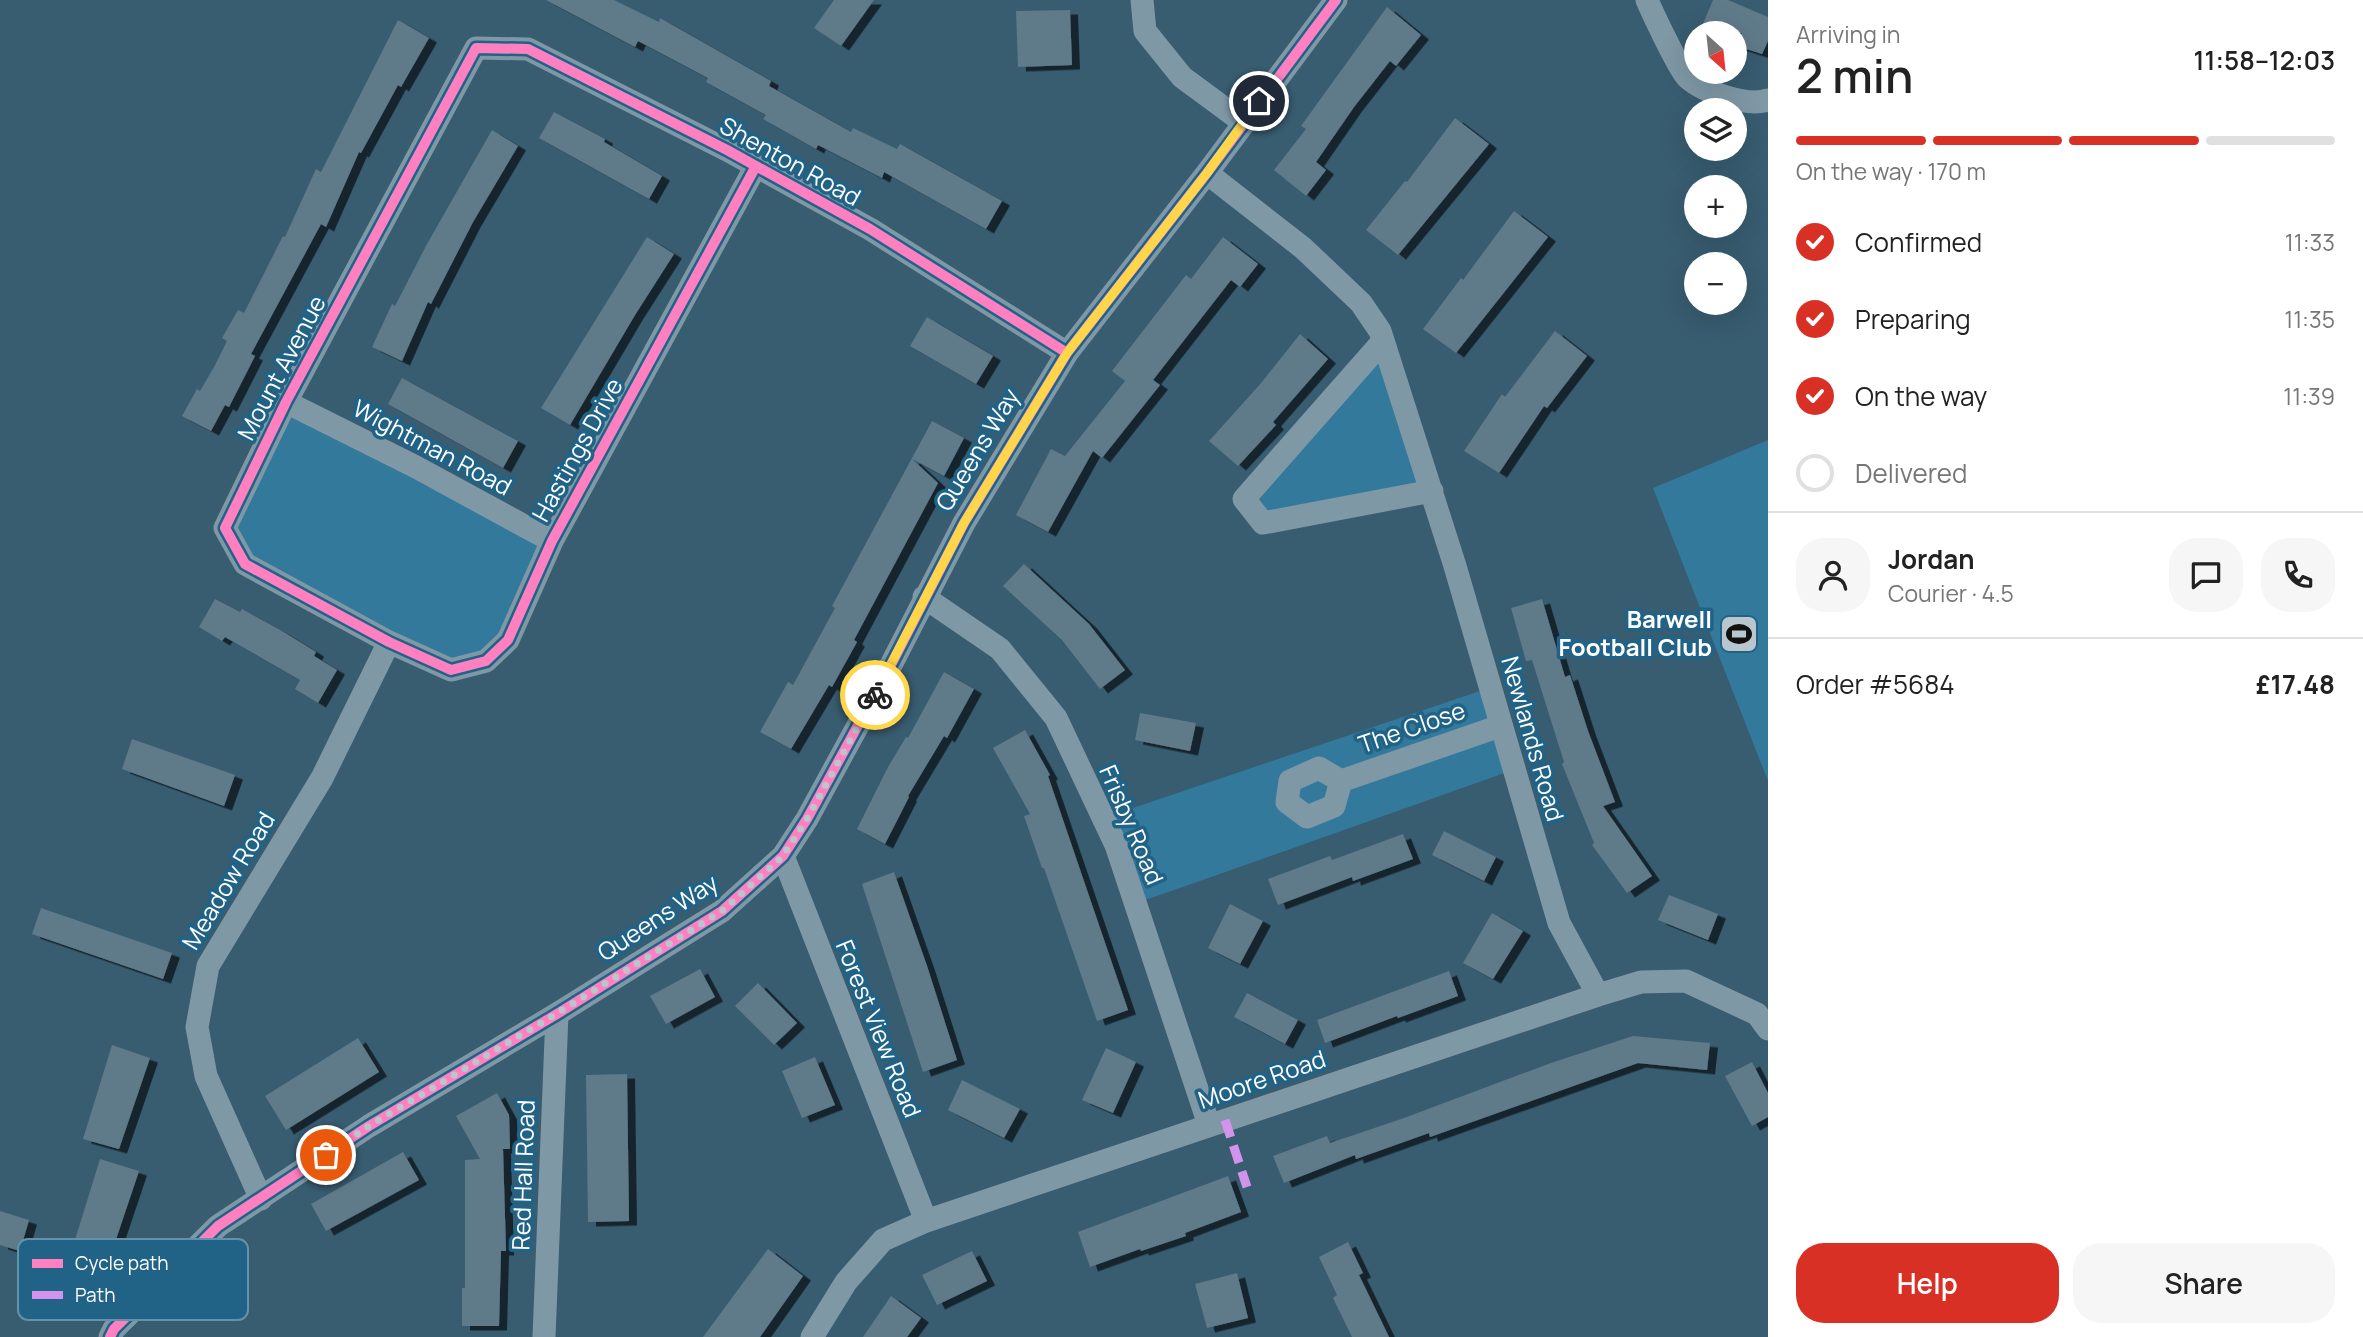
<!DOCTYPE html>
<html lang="en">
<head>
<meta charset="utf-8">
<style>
  :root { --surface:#fff; --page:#f6f6f6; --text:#222; --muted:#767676; --line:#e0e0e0; --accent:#d93025 }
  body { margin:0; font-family:Manrope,sans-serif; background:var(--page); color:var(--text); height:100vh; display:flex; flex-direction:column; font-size:26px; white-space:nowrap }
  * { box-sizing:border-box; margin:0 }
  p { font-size:23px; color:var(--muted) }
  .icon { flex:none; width:38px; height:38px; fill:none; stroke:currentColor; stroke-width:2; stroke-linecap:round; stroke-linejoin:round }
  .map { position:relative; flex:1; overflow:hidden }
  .side { display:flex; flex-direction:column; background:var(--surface); width:595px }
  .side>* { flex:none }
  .needle { width:46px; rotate:153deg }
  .fabs { position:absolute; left:1684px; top:21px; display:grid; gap:14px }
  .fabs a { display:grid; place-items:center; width:63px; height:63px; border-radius:50%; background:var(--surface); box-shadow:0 7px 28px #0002; font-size:35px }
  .pin { position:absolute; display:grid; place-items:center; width:60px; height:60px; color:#fff; margin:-30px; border:4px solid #fff; border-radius:50%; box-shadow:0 2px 7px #0007 }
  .courier { position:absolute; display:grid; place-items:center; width:70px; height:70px; margin:-35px; border:5px solid #ffd54a; border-radius:50%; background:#fff; color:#222; box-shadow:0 2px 9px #0007 }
  .overview em { font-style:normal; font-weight:600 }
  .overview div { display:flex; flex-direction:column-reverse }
  .overview { display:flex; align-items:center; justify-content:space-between; height:119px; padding:0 28px }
  h1 { font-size:46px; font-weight:600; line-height:52px }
  .bar { display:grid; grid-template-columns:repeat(4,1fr); gap:10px 7px; align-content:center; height:84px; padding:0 28px }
  .bar i { height:9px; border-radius:5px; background:var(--line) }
  .bar .active { background:var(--accent) }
  .bar p { grid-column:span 4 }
  .line { display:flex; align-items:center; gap:18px; padding:0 28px; border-top:2px solid var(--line) }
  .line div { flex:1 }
  .round { display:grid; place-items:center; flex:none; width:74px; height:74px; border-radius:28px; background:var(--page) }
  ol { padding:0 28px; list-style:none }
  li { display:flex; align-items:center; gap:21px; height:77px }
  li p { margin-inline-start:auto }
  li .icon { padding:7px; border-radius:50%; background:var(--accent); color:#fff; stroke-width:4 }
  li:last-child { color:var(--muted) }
  li i { width:38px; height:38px; border:4px solid var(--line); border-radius:50% }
  .action { display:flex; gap:14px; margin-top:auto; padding:14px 28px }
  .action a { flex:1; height:80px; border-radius:28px; background:var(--accent); color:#fff; font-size:28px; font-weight:600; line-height:80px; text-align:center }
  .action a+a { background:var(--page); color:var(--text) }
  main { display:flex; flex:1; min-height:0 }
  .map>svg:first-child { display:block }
  .green { fill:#33799c }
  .building { fill:#5f7a89; filter:url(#shadow) }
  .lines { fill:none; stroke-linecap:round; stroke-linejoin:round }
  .street { stroke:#7f98a6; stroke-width:23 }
  .quiet { stroke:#d193ec; stroke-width:9; stroke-dasharray:18 9; stroke-linecap:butt }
  .cycleway-casing { stroke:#216387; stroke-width:15 }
  .cycleway { stroke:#ff80c0; stroke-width:10 }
  .done { stroke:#b9c6cd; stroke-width:7; stroke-dasharray:0 12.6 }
  .route { stroke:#ffd54a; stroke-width:9 }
  .labels { text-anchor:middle; stroke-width:7; stroke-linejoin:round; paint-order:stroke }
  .street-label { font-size:24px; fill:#fff; stroke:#216387 }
  .poi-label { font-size:24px; font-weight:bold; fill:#fff; stroke:#216387; text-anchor:end }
  .key { fill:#216387; stroke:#6492ab; stroke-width:2 }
  .key-label { font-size:19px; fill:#fff }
</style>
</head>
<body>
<main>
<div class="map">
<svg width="1768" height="1337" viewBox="0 0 1768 1337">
  <defs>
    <filter id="shadow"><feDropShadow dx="8" dy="4.5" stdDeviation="0" flood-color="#0009"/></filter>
  </defs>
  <rect width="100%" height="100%" fill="#385c70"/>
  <path class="green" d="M 1380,331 L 1432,491 L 1263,523 L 1244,499 Z
    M 286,402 L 552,541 L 508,640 L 451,670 L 245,564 L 225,528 Z
    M 1768,440 L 1768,781 L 1653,488 Z
    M 1483,690 L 1513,770 L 1183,887 L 1142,901 L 1103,818 Z"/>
  <path class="building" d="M 546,0 L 614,0 L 659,22 L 660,18 L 771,81 L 769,86 L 851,132 L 853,128 L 897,149 L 900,144 L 1002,201 L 986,229 L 884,172 L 882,178 L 818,145 L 816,149 L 763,119 L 766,115 L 706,82 L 708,78 L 638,41 L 635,47 Z
    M 834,0 L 874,0 L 841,46 L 814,28 Z
    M 1713,0 L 1728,0 L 1768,17 L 1768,41 L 1762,54 L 1737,46 L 1742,33 L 1699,33 Z
    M 1387,7 L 1421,35 L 1396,66 L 1390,61 L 1354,107 L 1316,162 L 1326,170 L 1306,196 L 1274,170 L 1306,129 L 1301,126 Z
    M 1070,10 L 1072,65 L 1018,67 L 1016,11 Z
    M 398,20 L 429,38 L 401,87 L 398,85 L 361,153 L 359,152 L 326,227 L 321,224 L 251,354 L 255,356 L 229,407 L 225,405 L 211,431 L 182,416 L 197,389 L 200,391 L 214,367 L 227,341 L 222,338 L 238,310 L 244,313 L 283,236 L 285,237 L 316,169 L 321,172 Z
    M 554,112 L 605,139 L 604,142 L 662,176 L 649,199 L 539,138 Z
    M 1455,118 L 1489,144 L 1398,255 L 1366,230 L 1405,181 L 1407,182 Z
    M 492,130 L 518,146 L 473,222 L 431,304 L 428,302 L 402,361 L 372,347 L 392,304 L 395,306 L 427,244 Z
    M 1514,211 L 1548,237 L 1456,353 L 1423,329 L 1461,278 L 1463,280 Z
    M 647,237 L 674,254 L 635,315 L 570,425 L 541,408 Z
    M 1223,237 L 1258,264 L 1240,287 L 1231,280 L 1153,380 L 1160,385 L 1102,458 L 1093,451 L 1048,532 L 1016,515 L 1051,449 L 1065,456 L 1125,381 L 1112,371 L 1186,275 L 1191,279 Z
    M 927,317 L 993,356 L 976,384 L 910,346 Z
    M 1555,331 L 1587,356 L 1547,408 L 1544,406 L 1499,473 L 1464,451 L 1502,394 L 1505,397 Z
    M 1300,334 L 1328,359 L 1273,422 L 1276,425 L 1238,466 L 1209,441 L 1262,382 Z
    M 402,378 L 518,441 L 503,468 L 388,404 Z
    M 932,421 L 964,438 L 944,476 L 912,459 L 938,483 L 854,640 L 857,642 L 832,687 L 829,685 L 791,749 L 760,732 L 788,682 L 793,685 L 835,608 L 832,606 Z
    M 1024,564 L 1089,624 L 1125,670 L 1100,689 L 1062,640 L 1003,586 Z
    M 215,599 L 240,612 L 242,609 L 282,631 L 316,652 L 314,656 L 337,670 L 318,703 L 295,689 L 300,680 L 225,637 L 222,641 L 199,627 Z
    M 1542,599 L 1565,677 L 1570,675 L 1588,731 L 1615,802 L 1603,806 L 1652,876 L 1627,893 L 1592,845 L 1594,843 L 1562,764 L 1564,762 L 1532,660 L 1526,661 L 1511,608 Z
    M 944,672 L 974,689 L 947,738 L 944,736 L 908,796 L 909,797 L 885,844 L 857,829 L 888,767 L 906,737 L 908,738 Z
    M 1140,713 L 1196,723 L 1190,751 L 1135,740 Z
    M 1025,730 L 1050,775 L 1048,776 L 1128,1010 L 1097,1021 L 1044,868 L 1042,868 L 1024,816 L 1030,814 L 993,748 Z
    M 132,739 L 235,775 L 224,806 L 122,769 Z
    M 1444,831 L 1496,857 L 1484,881 L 1432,855 Z
    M 1403,834 L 1413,859 L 1353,881 L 1352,877 L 1278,905 L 1268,879 L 1330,856 L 1332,860 Z
    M 894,872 L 927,966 L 957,1060 L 923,1072 L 862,884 Z
    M 1669,895 L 1718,914 L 1708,940 L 1658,920 Z
    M 1230,904 L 1263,921 L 1240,964 L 1208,948 Z
    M 41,908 L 172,953 L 163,979 L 32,934 Z
    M 1492,913 L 1523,931 L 1493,979 L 1463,963 Z
    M 700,969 L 715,997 L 666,1024 L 650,996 Z
    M 1449,971 L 1458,996 L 1398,1018 L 1397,1016 L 1325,1043 L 1317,1020 Z
    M 758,983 L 797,1023 L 774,1045 L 735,1006 Z
    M 1247,993 L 1298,1020 L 1285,1044 L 1234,1017 Z
    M 1633,1036 L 1710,1043 L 1707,1070 L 1638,1063 L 1430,1137 L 1429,1133 L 1356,1159 L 1355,1155 L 1284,1183 L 1273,1156 L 1327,1136 L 1330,1143 L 1404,1118 L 1551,1063 Z
    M 358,1038 L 379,1072 L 286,1130 L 265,1096 Z
    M 112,1045 L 150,1058 L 119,1149 L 83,1139 Z
    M 1106,1048 L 1136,1062 L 1113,1113 L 1082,1100 Z
    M 815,1057 L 835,1105 L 802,1118 L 782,1071 Z
    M 1752,1062 L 1768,1093 L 1768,1117 L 1752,1126 L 1725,1076 Z
    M 627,1074 L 629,1221 L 588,1222 L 586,1075 Z
    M 962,1080 L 1020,1109 L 1004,1138 L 948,1110 Z
    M 497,1093 L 509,1115 L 510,1149 L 503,1149 L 506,1251 L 501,1251 L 499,1326 L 462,1326 L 462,1288 L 465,1288 L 465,1160 L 480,1159 L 456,1116 Z
    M 403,1152 L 419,1180 L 326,1231 L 311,1204 Z
    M 100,1159 L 139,1171 L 106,1269 L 70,1256 Z
    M 1228,1176 L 1241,1212 L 1185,1233 L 1186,1236 L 1141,1251 L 1140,1249 L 1090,1267 L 1078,1232 Z
    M 0,1211 L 29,1220 L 20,1251 L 0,1245 Z
    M 1348,1242 L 1363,1273 L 1359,1275 L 1389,1337 L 1352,1337 L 1333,1298 L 1337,1295 L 1319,1257 Z
    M 768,1249 L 803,1276 L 760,1337 L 703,1337 Z
    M 972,1251 L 987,1281 L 937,1305 L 922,1275 Z
    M 1237,1273 L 1248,1318 L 1207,1328 L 1195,1284 Z
    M 891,1296 L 921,1318 L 907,1337 L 863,1337 Z"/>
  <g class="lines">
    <path class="street" d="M 1142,0 L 1145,31 L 1182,77 L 1243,122
      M 1647,0 C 1653,14 1679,69 1687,77 C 1703,92 1747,107 1768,100
      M 756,166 L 552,541 L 508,640 L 486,661 L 451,670 L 389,642 L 245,564 L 225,528 L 286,402 L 476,48 L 528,49 L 727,150 L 870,229 L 1067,353
      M 1207,173 L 1303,248 L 1361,303 L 1380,331 L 1455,566 L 1559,923 L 1598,995
      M 1383,341 L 1244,499 L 1263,523 L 1432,491
      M 286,402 L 416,467 L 552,541
      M 924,597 L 1000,649 L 1056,718 L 1116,845 L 1209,1125
      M 1341,781 L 1319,768 L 1290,781 L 1287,802 L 1307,817 L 1334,806 L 1341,781 L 1500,726
      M 783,856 L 926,1221
      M 261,1199 L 206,1076 L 197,1027 L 208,966 L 322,778 L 389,642
      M 110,1337 L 114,1329 L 218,1226 L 369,1126 L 557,1014 L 722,911 L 783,856 L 807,819 L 892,663 L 964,523 L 1067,353 L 1207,173 L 1336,0
      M 544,1337 L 557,1014
      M 812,1337 L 846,1282 L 883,1240 L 926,1221 L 1598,995 L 1641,982 L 1686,981 L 1757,1014 L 1768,1029"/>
    <path class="quiet" d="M 1225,1120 L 1247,1187"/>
    <defs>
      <path id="cycleway" d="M 756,166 L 552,541 L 508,640 L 486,661 L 451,670 L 389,642 L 245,564 L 225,528 L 286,402 L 476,48 L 528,49 L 727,150 L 870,229 L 1067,353
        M 110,1337 L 114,1329 L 218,1226 L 369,1126 L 557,1014 L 722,911 L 783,856 L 807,819 L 892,663 L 964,523 L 1067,353 L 1207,173 L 1336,0"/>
    </defs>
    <use href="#cycleway" class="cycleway-casing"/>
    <use href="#cycleway" class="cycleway"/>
  </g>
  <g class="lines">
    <path class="done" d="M 326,1155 L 369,1126 L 556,1014 L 722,911 L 783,856 L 807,819 L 875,695"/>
    <path class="route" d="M 875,695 L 964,523 L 1067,353 L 1207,173 L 1259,101"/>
  </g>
  <defs>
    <symbol id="stadium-square" viewBox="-11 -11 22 22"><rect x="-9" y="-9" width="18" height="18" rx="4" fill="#b9c6cd" stroke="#216387"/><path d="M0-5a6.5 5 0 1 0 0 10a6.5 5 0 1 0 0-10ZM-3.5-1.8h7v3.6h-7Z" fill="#111"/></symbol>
  </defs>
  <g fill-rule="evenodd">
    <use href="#stadium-square" x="1717" y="612" width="44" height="44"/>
  </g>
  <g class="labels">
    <g class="street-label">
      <text transform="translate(790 162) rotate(29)" y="8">Shenton Road</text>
      <text transform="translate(282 368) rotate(-62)" y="8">Mount Avenue</text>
      <text transform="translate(432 448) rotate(28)" y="8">Wightman Road</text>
      <text transform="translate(578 450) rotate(-61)" y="8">Hastings Drive</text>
      <text transform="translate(978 450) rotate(-59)" y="8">Queens Way</text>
      <text transform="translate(1412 728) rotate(-19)" y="8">The Close</text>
      <text transform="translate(1532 739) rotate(74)" y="8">Newlands Road</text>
      <text transform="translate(1131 825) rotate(67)" y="8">Frisby Road</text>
      <text transform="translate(229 881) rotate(-59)" y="8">Meadow Road</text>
      <text transform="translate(658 918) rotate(-33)" y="8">Queens Way</text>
      <text transform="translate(878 1029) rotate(68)" y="8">Forest View Road</text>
      <text transform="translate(1262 1080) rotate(-19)" y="8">Moore Road</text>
      <text transform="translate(524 1175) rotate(-88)" y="8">Red Hall Road</text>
    </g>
    <g class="poi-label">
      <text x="1712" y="628">Barwell<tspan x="1712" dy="28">Football Club</tspan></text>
    </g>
  </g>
  <rect x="18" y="1239" width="230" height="81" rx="10" class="key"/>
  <rect x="32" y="1259" width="31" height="9" fill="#ff80c0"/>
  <rect x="32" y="1291" width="31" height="8" fill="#d193ec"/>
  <g class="key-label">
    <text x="75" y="1270">Cycle path</text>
    <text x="75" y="1302">Path</text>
  </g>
</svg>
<div class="fabs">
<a><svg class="needle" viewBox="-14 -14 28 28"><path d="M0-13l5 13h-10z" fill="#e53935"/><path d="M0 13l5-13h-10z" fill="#767676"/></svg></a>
<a><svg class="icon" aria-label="layers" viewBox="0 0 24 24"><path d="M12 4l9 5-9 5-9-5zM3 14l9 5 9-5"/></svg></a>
<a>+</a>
<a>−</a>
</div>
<div class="pin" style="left:326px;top:1155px;background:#ea580c"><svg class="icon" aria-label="bag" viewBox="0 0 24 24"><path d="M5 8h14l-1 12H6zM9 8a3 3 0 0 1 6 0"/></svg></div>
<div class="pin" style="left:1259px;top:101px;background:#1f2937"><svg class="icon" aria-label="home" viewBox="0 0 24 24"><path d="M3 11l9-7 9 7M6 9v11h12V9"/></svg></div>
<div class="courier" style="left:875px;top:695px"><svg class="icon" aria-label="bike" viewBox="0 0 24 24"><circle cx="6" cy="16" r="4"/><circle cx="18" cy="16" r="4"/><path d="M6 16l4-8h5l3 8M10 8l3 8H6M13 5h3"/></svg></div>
</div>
<section class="side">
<div class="overview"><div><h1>2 min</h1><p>Arriving in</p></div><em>11:58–12:03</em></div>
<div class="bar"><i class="active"></i><i class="active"></i><i class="active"></i><i></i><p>On the way · 170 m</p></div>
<ol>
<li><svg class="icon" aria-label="check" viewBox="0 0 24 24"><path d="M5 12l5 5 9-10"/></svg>Confirmed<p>11:33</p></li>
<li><svg class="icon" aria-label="check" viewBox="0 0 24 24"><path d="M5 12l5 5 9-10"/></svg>Preparing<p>11:35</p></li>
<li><svg class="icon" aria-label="check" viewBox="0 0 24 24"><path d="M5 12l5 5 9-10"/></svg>On the way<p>11:39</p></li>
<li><i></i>Delivered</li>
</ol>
<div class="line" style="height:126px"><a class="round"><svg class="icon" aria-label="person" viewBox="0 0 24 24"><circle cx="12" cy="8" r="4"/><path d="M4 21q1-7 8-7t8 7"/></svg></a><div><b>Jordan</b><p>Courier · 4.5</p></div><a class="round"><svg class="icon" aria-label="chat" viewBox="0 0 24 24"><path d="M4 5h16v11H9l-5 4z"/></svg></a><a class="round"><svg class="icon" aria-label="phone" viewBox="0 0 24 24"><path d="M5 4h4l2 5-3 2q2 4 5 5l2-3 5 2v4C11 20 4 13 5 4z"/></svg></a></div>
<div class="line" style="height:91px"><div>Order #5684</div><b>£17.48</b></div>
<div class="action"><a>Help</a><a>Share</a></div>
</section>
</main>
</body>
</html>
